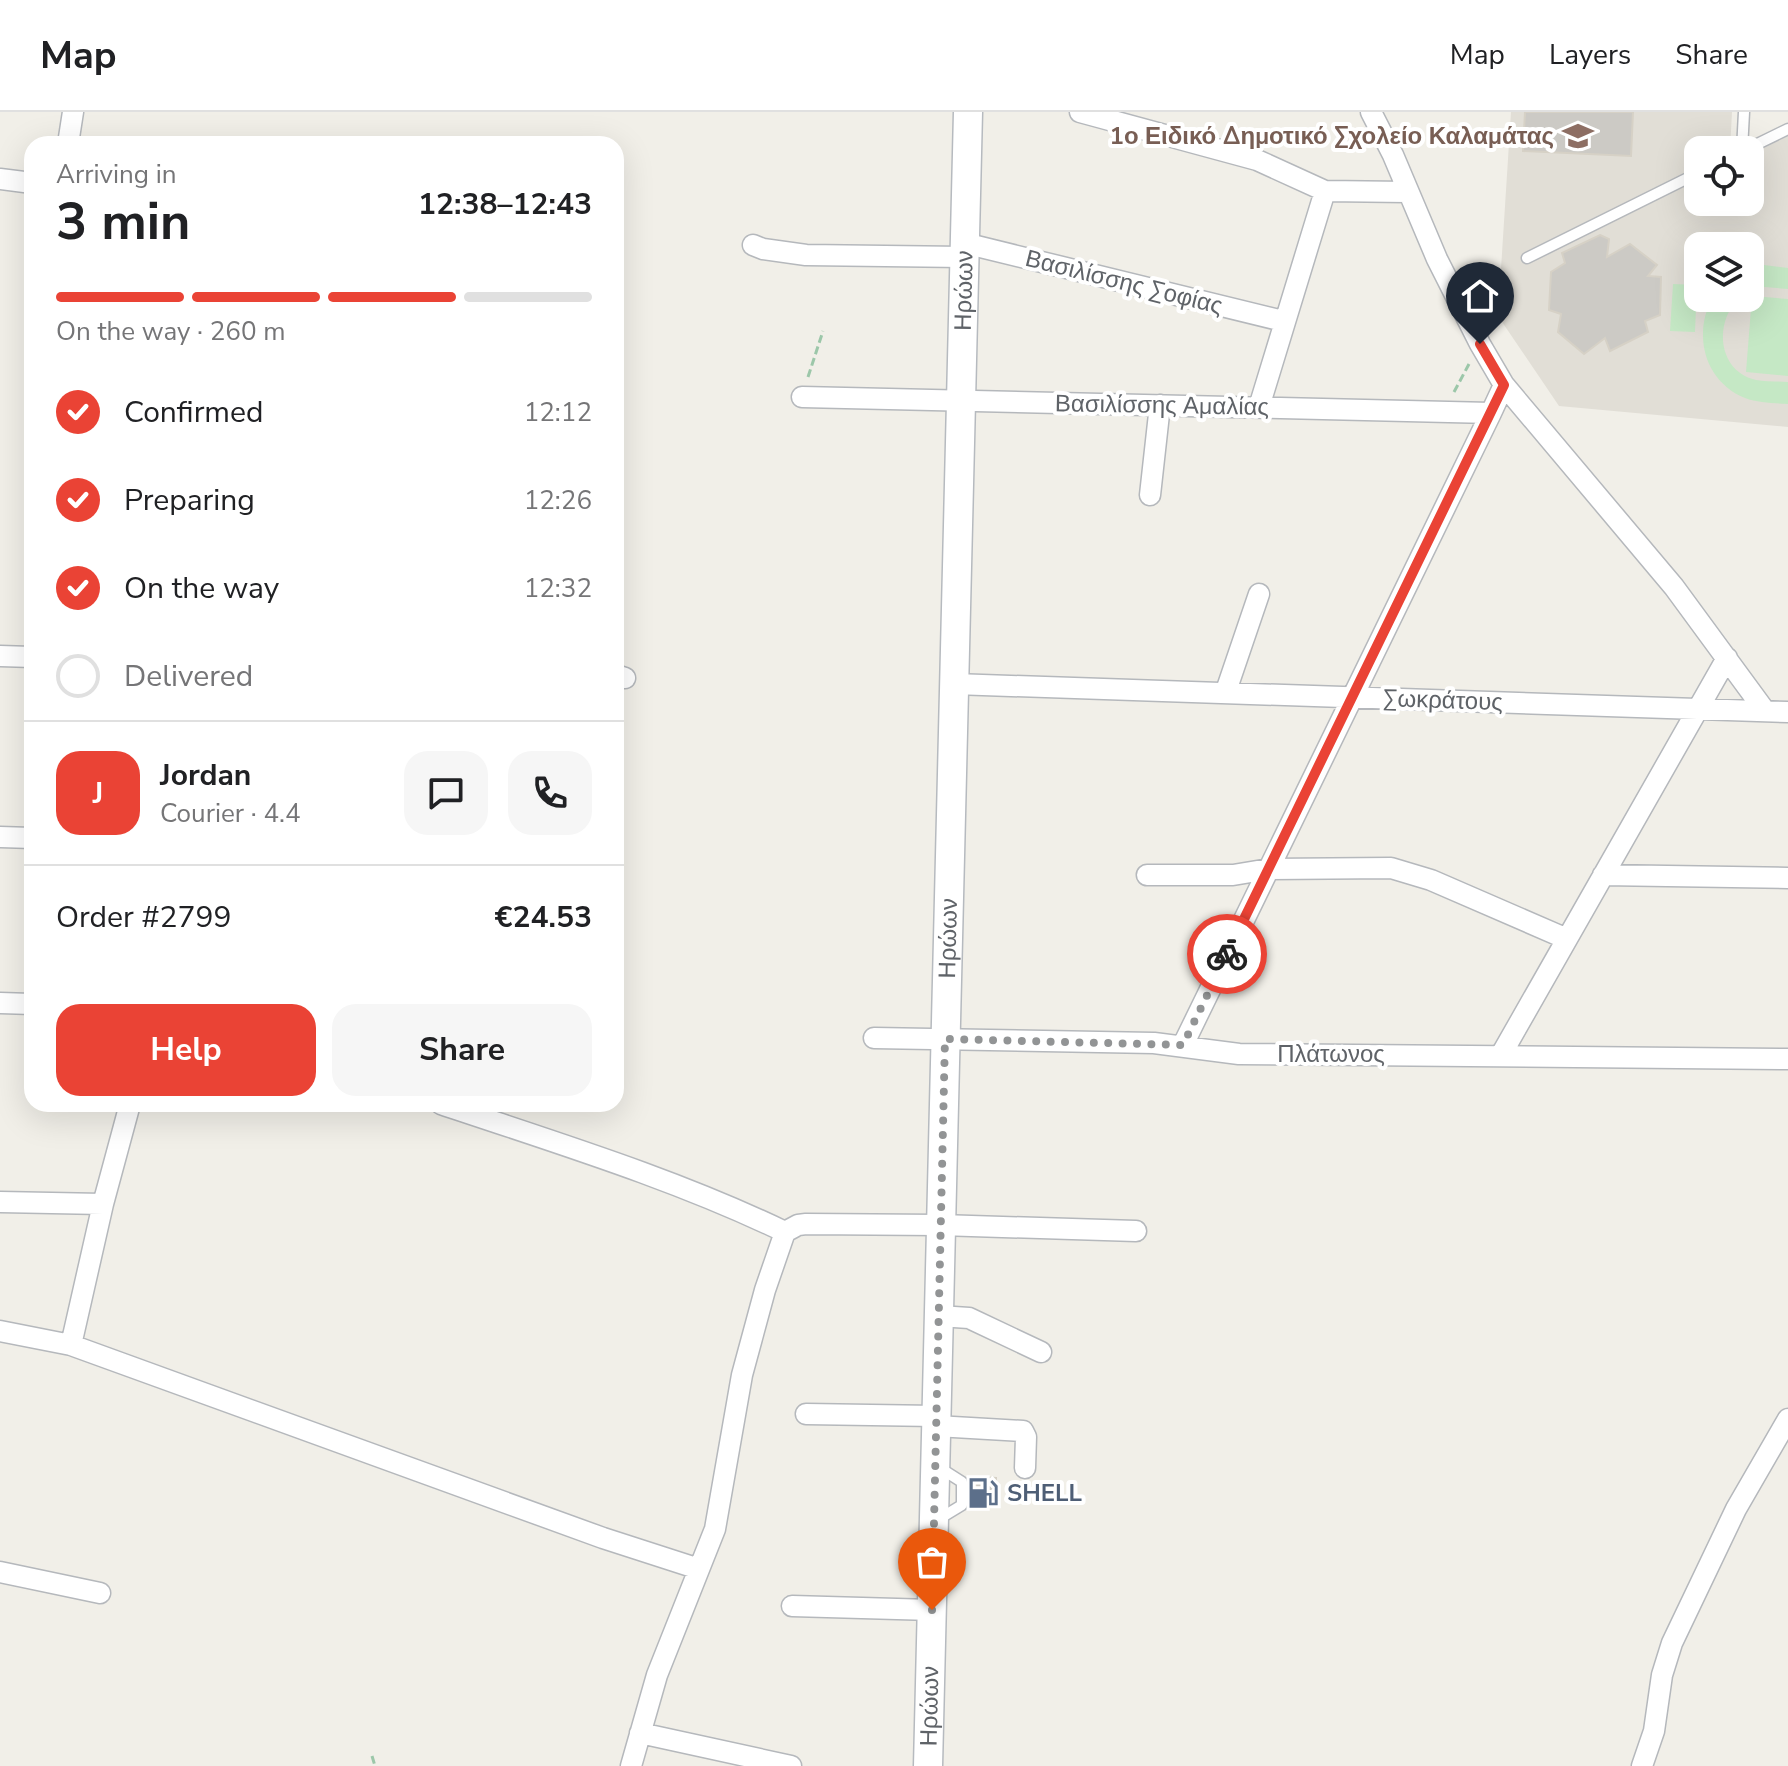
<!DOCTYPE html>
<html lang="en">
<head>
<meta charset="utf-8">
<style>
  :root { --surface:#fff; --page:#f6f6f6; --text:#202124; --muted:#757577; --line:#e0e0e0; --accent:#ea4335 }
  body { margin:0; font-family:"Nunito Sans",sans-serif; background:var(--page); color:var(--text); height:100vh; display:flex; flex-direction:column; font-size:30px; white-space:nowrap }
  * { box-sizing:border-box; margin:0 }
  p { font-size:26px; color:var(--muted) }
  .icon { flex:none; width:44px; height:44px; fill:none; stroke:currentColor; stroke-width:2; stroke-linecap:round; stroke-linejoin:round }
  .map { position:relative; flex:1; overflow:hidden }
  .details { position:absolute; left:24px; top:24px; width:600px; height:976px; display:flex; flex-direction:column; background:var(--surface); border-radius:24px; box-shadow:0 8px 32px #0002 }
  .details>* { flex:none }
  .buttons { position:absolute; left:1684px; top:24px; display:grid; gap:16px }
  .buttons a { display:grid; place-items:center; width:80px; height:80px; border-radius:16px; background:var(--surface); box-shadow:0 8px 32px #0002; font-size:40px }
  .pin { position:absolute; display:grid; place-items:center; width:68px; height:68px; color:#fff; margin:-82px -34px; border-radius:50% 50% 50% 0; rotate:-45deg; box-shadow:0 0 8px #0007 }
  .pin .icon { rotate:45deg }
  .courier { position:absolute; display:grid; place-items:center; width:80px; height:80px; margin:-40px; border:6px solid #ea4335; border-radius:50%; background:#fff; color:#222; box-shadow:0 2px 10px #0007 }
  .overview em { font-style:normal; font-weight:700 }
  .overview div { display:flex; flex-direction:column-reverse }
  .overview { display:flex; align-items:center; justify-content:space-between; height:136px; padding:0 32px }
  h1 { font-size:52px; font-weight:700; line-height:60px }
  .bar { display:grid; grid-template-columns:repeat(4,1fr); gap:12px 8px; align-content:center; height:96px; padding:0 32px }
  .bar i { height:10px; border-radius:6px; background:var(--line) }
  .bar .current { background:var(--accent) }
  .bar p { grid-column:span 4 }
  .line { display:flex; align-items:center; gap:20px; padding:0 32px; border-top:2px solid var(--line) }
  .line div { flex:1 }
  .round { display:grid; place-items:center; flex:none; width:84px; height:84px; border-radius:24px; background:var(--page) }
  ol { padding:0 32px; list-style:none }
  li { display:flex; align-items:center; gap:24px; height:88px }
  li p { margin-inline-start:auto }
  li .icon { padding:8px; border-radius:50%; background:var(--accent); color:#fff; stroke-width:4 }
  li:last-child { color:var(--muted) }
  li i { width:44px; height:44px; border:4px solid var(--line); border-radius:50% }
  .cta { display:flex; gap:16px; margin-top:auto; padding:16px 32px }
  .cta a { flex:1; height:92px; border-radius:24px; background:var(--accent); color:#fff; font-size:32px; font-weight:700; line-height:92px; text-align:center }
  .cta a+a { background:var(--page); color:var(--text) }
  header { display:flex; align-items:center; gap:48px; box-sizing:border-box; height:112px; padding:0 40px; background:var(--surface); border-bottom:2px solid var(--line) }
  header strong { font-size:38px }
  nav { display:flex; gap:44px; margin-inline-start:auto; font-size:28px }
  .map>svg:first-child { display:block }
  .education { fill:#e1ded6; fill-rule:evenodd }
  .green { fill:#c5e8c5 }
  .building { fill:#cccac5; stroke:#d6d1c6; stroke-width:2 }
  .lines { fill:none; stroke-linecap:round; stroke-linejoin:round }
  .lane-casing { stroke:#b5b8bc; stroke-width:13 }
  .street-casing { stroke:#b5b8bc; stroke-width:23 }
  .secondary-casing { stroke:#b6babf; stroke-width:31 }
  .path { stroke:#9cc7a9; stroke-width:3; stroke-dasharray:8 4; stroke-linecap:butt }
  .lane { stroke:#fff; stroke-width:10 }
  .street { stroke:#fff; stroke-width:20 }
  .secondary { stroke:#fff; stroke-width:28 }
  .done { stroke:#929495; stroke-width:8; stroke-dasharray:0 14.4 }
  .route { stroke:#ea4335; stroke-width:10 }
  .labels { text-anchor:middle; stroke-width:8; stroke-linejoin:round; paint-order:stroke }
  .education-label { font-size:24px; font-weight:bold; fill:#785e54; stroke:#fff; text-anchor:end }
  .street-label { font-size:24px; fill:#5f6368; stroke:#fff }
  .service-label { font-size:24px; font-weight:bold; fill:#4e5e75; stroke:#fff; text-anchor:start }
</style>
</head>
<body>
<header>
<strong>Map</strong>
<nav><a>Map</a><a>Layers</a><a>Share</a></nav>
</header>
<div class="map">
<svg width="1788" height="1654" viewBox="0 0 1788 1654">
  <rect width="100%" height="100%" fill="#f1efe8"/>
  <path class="education" d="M 1511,0 L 1732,0 L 1730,38 L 1698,38 L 1698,90 L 1750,90 L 1750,43 L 1788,24 L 1788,315 L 1559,294 L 1498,204 ZM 1698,134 L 1750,134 L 1750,186 L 1698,186 Z"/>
  <path class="green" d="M 1764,153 L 1788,156 L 1788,177 L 1765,175 L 1750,179 L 1750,157 Z
    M 1673,172 L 1697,173 L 1695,220 L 1670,219 Z
    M 1752,184 L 1788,187 L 1788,264 L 1746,260 Z
    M 1712,186 L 1739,186 C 1714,210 1717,259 1756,268 C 1766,270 1778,269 1788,270 L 1788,292 C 1774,291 1758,291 1745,286 C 1704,269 1693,223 1712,186 Z"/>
  <path class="building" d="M 1525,0 L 1633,0 L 1631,44 L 1523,39 Z
    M 1600,123 L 1609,127 L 1607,145 L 1630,132 L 1657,153 L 1648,164 L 1661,165 L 1660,203 L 1645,209 L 1648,220 L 1610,239 L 1605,226 L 1584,242 L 1558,220 L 1561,202 L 1549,198 L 1551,160 L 1565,151 L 1562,141 Z
    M 976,1365 L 996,1366 L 996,1393 L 976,1393 Z"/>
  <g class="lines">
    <defs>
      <path id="lane" d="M 1742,38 L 1744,0
        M 1745,38 L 1788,17
        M 1527,146 L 1698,61
        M 939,1407 L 962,1393 L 962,1370 L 940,1356"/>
      <path id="street" d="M 1080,0 L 1257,48 L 1325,79 L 1407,80
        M 1371,0 L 1393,43 L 1437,147 L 1480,232 L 1504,273 L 1674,475 L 1765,599
        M 68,32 L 73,0
        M 0,67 L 32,71
        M 964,131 L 1283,209
        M 753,133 L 763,137 L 806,143 L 964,145
        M 802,285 L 1491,301 L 1504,273
        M 1259,295 L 1325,79
        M 1150,383 L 1160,293
        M 0,544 L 32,545
        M 616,563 L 625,566
        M 954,572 L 1788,600
        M 1226,579 L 1259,482
        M 0,725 L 32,726
        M 1147,763 L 1233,763 L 1269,757 L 1391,756 L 1431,768 L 1567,827
        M 1603,763 L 1788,766
        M 0,891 L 32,892
        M 874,926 L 1154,931 L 1239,942 L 1788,947
        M 1183,933 L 1491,301
        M 1501,943 L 1727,546
        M 441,992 C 557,1031 675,1067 785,1120
        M 0,1090 L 103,1092
        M 939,1204 L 969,1206 L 1041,1240
        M 0,1219 L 71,1233 L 603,1426 L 699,1457
        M 71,1233 L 103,1092 L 130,992
        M 806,1302 L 936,1304
        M 936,1314 L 1023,1319 L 1026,1325 L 1025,1356
        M 0,1460 L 100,1481
        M 792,1494 L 932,1498
        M 640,1621 L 791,1654
        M 631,1654 L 657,1563 L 715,1417 L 742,1263 L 765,1178 L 785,1120 L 798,1113 L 806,1112 L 940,1113 L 1136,1119
        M 1642,1654 L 1654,1619 L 1662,1563 L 1672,1531 L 1736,1397 L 1788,1307"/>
      <g id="secondary">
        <path id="s1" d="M 928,1654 L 968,0"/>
      </g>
    </defs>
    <use href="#lane" class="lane-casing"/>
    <use href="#street" class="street-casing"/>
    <use href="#secondary" class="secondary-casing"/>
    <path class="path" d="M 808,265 L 823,219
      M 1454,280 L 1469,252
      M 372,1644 L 375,1654"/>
    <use href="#lane" class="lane"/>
    <use href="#street" class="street"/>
    <use href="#secondary" class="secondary"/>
  </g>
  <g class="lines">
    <path class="done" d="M 932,1498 L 945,927 L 1183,933 L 1227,842"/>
    <path class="route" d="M 1227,842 L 1504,273 L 1480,232"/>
  </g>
  <defs>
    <symbol id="school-bare" viewBox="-9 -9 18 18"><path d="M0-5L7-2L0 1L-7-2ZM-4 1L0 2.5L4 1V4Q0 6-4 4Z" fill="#8d6e63" stroke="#fff" stroke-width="2.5" paint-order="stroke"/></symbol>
    <symbol id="fuel-bare" viewBox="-9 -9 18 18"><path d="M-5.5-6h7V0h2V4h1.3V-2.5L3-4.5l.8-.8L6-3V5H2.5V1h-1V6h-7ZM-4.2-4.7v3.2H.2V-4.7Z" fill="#5c6f8a" stroke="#fff" stroke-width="2.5" paint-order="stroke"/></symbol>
  </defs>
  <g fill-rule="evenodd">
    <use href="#school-bare" x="1556" y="2" width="44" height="44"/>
    <use href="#fuel-bare" x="961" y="1359" width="44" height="44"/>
  </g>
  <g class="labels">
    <g class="education-label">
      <text x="1554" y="32">1ο Ειδικό Δημοτικό Σχολείο Καλαμάτας</text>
    </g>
    <g class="street-label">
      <text transform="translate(1124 170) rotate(14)" y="8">Βασιλίσσης Σοφίας</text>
      <text dy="8" stroke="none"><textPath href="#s1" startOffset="1476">Ηρώων</textPath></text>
      <text transform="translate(1162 293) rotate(1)" y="8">Βασιλίσσης Αμαλίας</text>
      <text transform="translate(1443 588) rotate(2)" y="8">Σωκράτους</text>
      <text dy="8" stroke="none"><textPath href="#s1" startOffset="828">Ηρώων</textPath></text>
      <text x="1331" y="950">Πλάτωνος</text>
      <text dy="8" stroke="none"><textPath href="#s1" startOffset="60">Ηρώων</textPath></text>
    </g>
    <g class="service-label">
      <text x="1007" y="1389">SHELL</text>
    </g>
  </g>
</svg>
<div class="buttons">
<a><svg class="icon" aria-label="locate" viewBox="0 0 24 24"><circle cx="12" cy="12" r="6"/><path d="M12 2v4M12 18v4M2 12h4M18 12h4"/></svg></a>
<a><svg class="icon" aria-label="layers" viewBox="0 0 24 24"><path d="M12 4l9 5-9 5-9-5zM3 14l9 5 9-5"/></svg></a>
</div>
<div class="pin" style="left:932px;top:1498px;background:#ea580c"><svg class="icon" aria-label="bag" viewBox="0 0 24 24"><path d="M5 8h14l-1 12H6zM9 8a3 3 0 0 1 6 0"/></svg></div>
<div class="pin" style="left:1480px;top:232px;background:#1f2937"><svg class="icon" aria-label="home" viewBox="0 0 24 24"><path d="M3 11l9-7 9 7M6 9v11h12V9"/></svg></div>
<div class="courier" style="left:1227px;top:842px"><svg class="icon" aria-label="bike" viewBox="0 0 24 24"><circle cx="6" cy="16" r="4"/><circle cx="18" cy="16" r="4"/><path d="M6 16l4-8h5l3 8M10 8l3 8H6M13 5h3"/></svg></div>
<section class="details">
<div class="overview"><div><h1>3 min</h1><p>Arriving in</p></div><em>12:38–12:43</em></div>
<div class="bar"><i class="current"></i><i class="current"></i><i class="current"></i><i></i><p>On the way · 260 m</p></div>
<ol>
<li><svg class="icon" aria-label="check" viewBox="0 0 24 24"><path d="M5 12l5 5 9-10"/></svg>Confirmed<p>12:12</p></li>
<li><svg class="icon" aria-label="check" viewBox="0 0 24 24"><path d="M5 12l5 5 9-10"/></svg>Preparing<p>12:26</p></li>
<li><svg class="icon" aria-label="check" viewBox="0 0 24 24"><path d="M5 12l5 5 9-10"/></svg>On the way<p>12:32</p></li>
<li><i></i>Delivered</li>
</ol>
<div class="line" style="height:144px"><b class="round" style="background:var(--accent);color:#fff">J</b><div><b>Jordan</b><p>Courier · 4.4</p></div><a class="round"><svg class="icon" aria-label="chat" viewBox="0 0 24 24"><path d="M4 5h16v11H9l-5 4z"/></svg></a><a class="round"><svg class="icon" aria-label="phone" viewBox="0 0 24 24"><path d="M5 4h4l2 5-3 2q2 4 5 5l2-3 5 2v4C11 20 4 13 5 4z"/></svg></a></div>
<div class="line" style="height:104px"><div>Order #2799</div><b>€24.53</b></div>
<div class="cta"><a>Help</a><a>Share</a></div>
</section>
</div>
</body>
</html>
